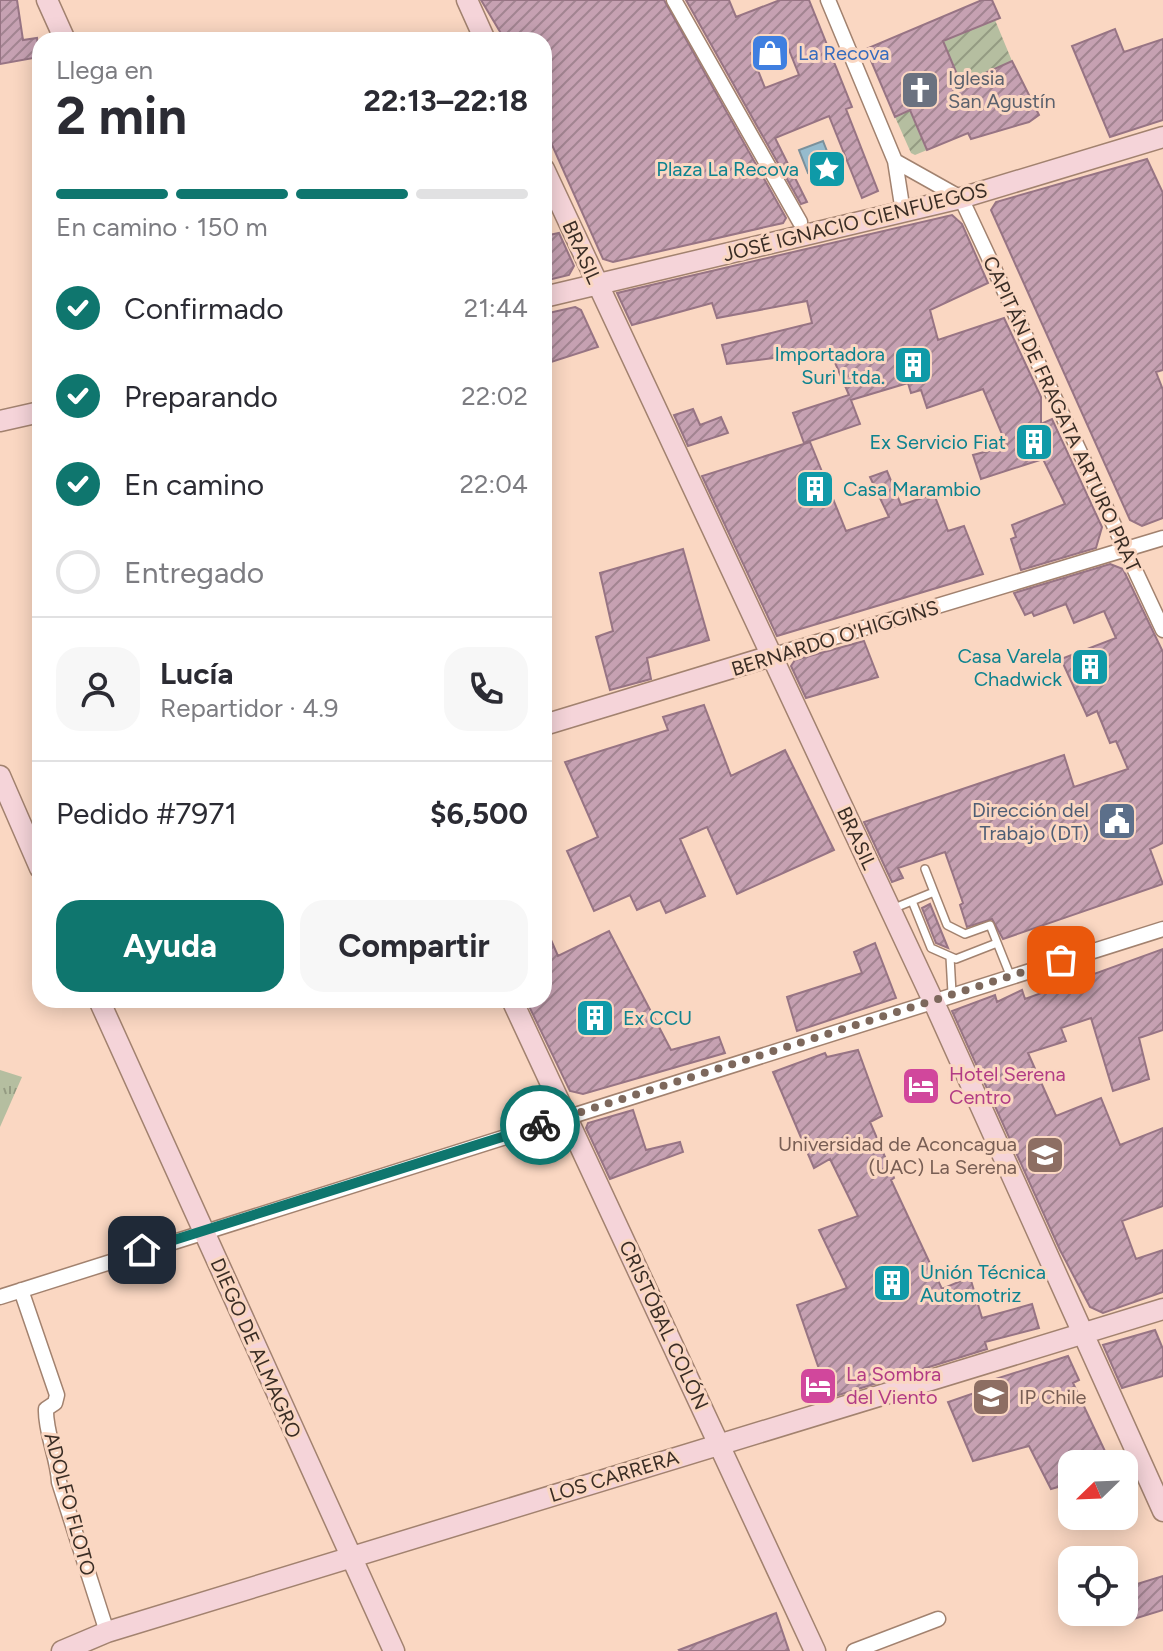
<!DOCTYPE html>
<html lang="es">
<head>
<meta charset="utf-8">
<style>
  :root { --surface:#fff; --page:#f7f7f7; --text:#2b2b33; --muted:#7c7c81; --line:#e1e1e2; --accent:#0f766e }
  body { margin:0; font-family:Figtree,sans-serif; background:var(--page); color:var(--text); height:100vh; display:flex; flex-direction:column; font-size:30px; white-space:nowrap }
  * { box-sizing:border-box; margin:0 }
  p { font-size:26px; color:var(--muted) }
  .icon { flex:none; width:44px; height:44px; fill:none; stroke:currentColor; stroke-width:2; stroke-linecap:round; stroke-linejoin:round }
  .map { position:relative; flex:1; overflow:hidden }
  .side { position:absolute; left:32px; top:32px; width:520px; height:976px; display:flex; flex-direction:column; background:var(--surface); border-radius:24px; box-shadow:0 4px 20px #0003 }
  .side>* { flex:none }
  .needle { width:52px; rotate:247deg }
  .controls { position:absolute; left:1058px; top:1450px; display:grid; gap:16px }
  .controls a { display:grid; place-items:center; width:80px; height:80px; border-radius:16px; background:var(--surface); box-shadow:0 4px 20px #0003; font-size:40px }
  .pin { position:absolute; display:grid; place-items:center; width:68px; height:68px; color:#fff; margin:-34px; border-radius:16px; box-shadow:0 4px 12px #0006 }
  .courier { position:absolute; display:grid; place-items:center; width:80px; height:80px; margin:-40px; border:6px solid #0f766e; border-radius:50%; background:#fff; color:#222; box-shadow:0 2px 10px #0007 }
  .head em { font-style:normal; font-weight:700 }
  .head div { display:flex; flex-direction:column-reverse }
  .head { display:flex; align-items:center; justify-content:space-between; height:136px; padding:0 24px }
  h1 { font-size:52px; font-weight:700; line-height:60px }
  .bar { display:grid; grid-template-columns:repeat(4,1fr); gap:12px 8px; align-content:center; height:96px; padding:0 24px }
  .bar i { height:10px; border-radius:6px; background:var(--line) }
  .bar .on { background:var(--accent) }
  .bar p { grid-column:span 4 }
  .line { display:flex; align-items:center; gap:20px; padding:0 24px; border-top:2px solid var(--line) }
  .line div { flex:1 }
  .round { display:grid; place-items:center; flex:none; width:84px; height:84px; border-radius:24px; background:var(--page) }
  ol { padding:0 24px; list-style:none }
  li { display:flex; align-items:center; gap:24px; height:88px }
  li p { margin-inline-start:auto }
  li .icon { padding:8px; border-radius:50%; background:var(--accent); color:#fff; stroke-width:4 }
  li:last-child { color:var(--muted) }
  li i { width:44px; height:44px; border:4px solid var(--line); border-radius:50% }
  .button { display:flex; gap:16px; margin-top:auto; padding:16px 24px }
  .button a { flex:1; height:92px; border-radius:24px; background:var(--accent); color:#fff; font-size:32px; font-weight:700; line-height:92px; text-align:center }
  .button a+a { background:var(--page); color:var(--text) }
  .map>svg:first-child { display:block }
  .grass { fill:url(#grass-tufts) }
  .garden { fill:url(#garden-furrows) }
  .water { fill:url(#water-ripples); stroke:#7a909b; stroke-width:2 }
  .building { fill:url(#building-hatch); stroke:#977484; stroke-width:2; fill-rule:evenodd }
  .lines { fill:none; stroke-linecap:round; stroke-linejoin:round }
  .lane-casing { stroke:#a2826f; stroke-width:10 }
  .street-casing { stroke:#a2826f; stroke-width:17 }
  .secondary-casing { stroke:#a2826f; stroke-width:23 }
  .lane { stroke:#fff; stroke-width:7 }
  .street { stroke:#fff; stroke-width:14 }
  .secondary { stroke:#f5d4d9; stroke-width:20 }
  .done { stroke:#7d685c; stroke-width:8; stroke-dasharray:0 14.4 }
  .route { stroke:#0f766e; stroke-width:10 }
  .labels { text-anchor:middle; stroke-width:6; stroke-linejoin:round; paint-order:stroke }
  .shop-label { font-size:20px; fill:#366cbe; stroke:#fad7c2; text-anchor:start }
  .worship-label { font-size:20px; fill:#5b616d; stroke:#fad7c2; text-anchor:start }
  .culture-label { font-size:20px; fill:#0d838f; stroke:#fad7c2; text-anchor:end }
  .street-label { font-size:20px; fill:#3a2d25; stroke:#fad7c2 }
  .service-label { font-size:20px; fill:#4e5e75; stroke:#fad7c2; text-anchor:end }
  .hotel-label { font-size:20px; fill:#b23c85; stroke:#fad7c2; text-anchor:start }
  .education-label { font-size:20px; fill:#785e54; stroke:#fad7c2; text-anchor:end }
</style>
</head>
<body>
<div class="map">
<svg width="1163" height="1651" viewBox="0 0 1163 1651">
  <defs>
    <pattern id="grass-tufts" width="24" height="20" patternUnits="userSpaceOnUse" patternTransform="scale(2)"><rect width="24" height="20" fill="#b5bea0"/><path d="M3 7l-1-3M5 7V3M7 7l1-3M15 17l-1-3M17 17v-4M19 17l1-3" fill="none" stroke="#949b82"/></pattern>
    <pattern id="garden-furrows" width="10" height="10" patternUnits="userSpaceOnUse" patternTransform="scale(2)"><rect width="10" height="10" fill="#b5bea0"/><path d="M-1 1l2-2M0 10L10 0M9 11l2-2" fill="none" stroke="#949b82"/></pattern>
    <pattern id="water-ripples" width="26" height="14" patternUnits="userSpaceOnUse" patternTransform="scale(2)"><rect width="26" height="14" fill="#95bbcd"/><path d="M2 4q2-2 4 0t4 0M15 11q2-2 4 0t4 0" fill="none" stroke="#7b98a6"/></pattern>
    <pattern id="building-hatch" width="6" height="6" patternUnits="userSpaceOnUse" patternTransform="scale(2)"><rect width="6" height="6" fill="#c6a1b2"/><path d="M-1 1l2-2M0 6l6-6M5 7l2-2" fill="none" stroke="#a28491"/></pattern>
  </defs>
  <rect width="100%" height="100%" fill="#fad7c2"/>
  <path class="grass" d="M 0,1070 L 22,1077 L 0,1127 Z"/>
  <path class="garden" d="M 995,20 L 1012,61 L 961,84 L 943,41 Z
    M 910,110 L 927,150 L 915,155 L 911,153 L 895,117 Z"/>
  <path class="water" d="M 823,141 L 832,164 L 808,173 L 799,150 Z"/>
  <path class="building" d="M 0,0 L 17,0 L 23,40 L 37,38 L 39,57 L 0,64 Z
    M 481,0 L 664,0 L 786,218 L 783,223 L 613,262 L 603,259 L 544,127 L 544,40 L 505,40 Z
    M 686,0 L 729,0 L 736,17 L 780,0 L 809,0 L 852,107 L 846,109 L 878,191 L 862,198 L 829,116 L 775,138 L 807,202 L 801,204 ZM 785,40 L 799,75 L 765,88 L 751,53 Z
    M 982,0 L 992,0 L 1000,18 L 943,41 L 961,84 L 1012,61 L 1039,115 L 1029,122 L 971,139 L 968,133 L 927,150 L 910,110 L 895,117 L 866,49 Z
    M 1115,29 L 1124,52 L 1163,39 L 1163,120 L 1110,137 L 1072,46 Z
    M 1147,159 L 1163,193 L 1163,370 L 1156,372 L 1163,390 L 1163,518 L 1142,526 L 1130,520 L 991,210 L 996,202 Z
    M 952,215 L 962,224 L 988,283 L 930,310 L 938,340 L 1004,318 L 1041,397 L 1041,424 L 1052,419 L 1102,527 L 1096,548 L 1021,570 L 1011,539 L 1016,537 L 1012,525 L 1065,504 L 1043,459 L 981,479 L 973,455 L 1007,446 L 983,389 L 927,408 L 921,390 L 911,393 L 908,383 L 851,400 L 860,424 L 804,443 L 793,413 L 849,395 L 830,351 L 727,364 L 722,345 L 812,323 L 807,301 L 717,318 L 712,303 L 632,325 L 617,293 Z
    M 559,233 L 574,266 L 569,275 L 544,281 L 544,236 Z
    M 575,307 L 581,310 L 598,347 L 551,362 L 544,343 L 544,314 Z
    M 693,409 L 700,425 L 721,417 L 728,433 L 688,446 L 674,415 Z
    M 810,442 L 846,531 L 889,517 L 870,477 L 887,471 L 901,505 L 934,494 L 948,531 L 964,526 L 983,574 L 777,636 L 702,476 Z
    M 683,549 L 709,640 L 647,658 L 651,679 L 610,690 L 596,637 L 613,631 L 600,573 Z
    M 1110,564 L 1123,569 L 1163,652 L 1163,843 L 1150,849 L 1163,884 L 1003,939 L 992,919 L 967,927 L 960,905 L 963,903 L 945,852 L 898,868 L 903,878 L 892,882 L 864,822 L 1064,755 L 1074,787 L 1128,769 L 1116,741 L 1110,743 L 1097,711 L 1087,716 L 1061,659 L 1116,638 L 1104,611 L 1074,623 L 1066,604 L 1034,616 L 1032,612 L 1025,615 L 1014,593 Z
    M 864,641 L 878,677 L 806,698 L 791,666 L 795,660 Z
    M 704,705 L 731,776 L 785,750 L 834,850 L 737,894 L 707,827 L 680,839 L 705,896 L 666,913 L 660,900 L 637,910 L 630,895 L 594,911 L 567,851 L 598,837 L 565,762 L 668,730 L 663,717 Z
    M 930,904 L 948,948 L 936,943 L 922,908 Z
    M 544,924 L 558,956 L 609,931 L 671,1050 L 719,1037 L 725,1053 L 583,1094 L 570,1091 L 526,1000 L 544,1000 Z
    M 875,943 L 896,998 L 797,1031 L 787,997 L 862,973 L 854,952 Z
    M 1163,949 L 1163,1030 L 1139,1038 L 1149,1079 L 1113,1091 L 1091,1018 L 1061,1028 L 1066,1041 L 1028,1053 L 1056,1116 L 1101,1098 L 1120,1145 L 1163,1128 L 1163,1206 L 1122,1221 L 1136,1259 L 1163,1250 L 1163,1292 L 1103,1313 L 1090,1307 L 1060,1250 L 952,1011 L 995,995 L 997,1002 L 1022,990 L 1025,999 Z
    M 858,1050 L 882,1116 L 870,1122 L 894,1178 L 891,1180 L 942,1289 L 970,1277 L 982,1318 L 1032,1304 L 1039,1328 L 985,1342 L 987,1349 L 829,1398 L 797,1305 L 847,1288 L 819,1230 L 858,1216 L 830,1159 L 814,1168 L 773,1072 L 825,1053 L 827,1057 Z
    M 633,1110 L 646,1150 L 680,1142 L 683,1152 L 610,1179 L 586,1128 L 588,1123 Z
    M 1155,1330 L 1163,1349 L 1163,1376 L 1122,1388 L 1103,1345 Z
    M 1068,1356 L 1079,1380 L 1073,1383 L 1111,1464 L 1072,1464 L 1072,1483 L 1051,1489 L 1029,1446 L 973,1461 L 948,1402 L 992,1387 L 989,1381 Z
    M 1163,1576 L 1163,1610 L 1124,1622 L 1124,1588 Z
    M 776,1613 L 789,1651 L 680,1651 L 679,1650 Z"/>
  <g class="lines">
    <defs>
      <path id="lane" d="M 925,869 L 934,892
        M 912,901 L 931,948 L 956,959 L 997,943
        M 892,909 L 934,892 L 947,925 L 965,934 L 990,925 L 1010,975
        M 950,957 L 952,993"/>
      <path id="street" d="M 674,0 L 800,222
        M 828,0 L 895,161 L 903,212
        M 895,161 L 961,198 L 1163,630
        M 771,656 L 1163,538
        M 21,1290 L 57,1395 L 55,1403 L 46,1409 C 45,1432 58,1458 59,1482 L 107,1632
        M 0,1297 L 1163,929
        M 854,1651 L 938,1619"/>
      <path id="secondary" d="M 47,0 L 65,40
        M 467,0 L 485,40
        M 544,169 L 936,1007 L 1163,1511
        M 544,297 L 961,198 L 1163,137
        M 0,421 L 40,412
        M 544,725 L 771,656
        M 0,776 L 40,868
        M 99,1000 L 394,1651
        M 512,1000 L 815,1651
        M 62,1651 L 107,1632 L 1163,1309"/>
    </defs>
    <use href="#lane" class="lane-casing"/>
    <use href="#street" class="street-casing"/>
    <use href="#secondary" class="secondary-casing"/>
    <use href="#lane" class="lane"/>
    <use href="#street" class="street"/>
    <use href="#secondary" class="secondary"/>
  </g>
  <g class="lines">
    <path class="done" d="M 540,1125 L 1061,960"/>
    <path class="route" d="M 142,1250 L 540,1125"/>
  </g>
  <defs>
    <symbol id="shop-square" viewBox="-11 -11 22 22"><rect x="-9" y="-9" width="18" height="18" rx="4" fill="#3f7fe0" stroke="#fad7c2"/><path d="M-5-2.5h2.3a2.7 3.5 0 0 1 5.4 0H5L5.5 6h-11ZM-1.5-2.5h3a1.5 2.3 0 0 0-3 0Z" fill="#fff"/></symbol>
    <symbol id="church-square" viewBox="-11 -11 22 22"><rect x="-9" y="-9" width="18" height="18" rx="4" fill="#6b7280" stroke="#fad7c2"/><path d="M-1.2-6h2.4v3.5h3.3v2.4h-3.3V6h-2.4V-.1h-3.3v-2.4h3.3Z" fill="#fff"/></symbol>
    <symbol id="sight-square" viewBox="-11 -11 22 22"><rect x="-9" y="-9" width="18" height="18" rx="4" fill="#0f9aa8" stroke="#fad7c2"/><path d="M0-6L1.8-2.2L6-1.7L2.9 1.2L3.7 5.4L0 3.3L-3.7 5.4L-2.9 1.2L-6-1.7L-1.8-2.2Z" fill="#fff"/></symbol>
    <symbol id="building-square" viewBox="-11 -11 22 22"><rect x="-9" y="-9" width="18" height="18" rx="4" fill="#0f9aa8" stroke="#fad7c2"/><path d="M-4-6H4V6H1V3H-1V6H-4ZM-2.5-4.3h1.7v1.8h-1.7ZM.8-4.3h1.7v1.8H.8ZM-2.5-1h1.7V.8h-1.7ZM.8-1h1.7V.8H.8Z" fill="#fff"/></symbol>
    <symbol id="civic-square" viewBox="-11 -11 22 22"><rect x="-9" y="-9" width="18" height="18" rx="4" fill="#5c6f8a" stroke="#fad7c2"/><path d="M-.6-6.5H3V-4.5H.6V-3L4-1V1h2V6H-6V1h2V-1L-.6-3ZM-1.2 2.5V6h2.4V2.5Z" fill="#fff"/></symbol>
    <symbol id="hotel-square" viewBox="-11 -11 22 22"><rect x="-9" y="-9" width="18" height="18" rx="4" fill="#d1479c" stroke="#fad7c2"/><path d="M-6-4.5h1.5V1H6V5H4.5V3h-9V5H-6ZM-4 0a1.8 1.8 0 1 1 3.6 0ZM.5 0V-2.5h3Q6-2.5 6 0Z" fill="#fff"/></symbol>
    <symbol id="university-square" viewBox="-11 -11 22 22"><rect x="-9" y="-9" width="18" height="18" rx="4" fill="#8d6e63" stroke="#fad7c2"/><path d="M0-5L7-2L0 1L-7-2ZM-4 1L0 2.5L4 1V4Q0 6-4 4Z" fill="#fff"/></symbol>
  </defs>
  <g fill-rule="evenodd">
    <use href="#shop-square" x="748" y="31" width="44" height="44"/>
    <use href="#church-square" x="898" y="68" width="44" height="44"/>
    <use href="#sight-square" x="805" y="147" width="44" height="44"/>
    <use href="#building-square" x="891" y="343" width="44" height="44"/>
    <use href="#building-square" x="1012" y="420" width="44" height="44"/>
    <use href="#building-square" x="793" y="467" width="44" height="44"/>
    <use href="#building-square" x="1068" y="645" width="44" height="44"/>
    <use href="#civic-square" x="1095" y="799" width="44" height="44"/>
    <use href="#building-square" x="573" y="996" width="44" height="44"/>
    <use href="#hotel-square" x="899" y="1064" width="44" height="44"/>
    <use href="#university-square" x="1023" y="1133" width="44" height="44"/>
    <use href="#building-square" x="870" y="1261" width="44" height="44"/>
    <use href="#hotel-square" x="796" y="1364" width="44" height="44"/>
    <use href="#university-square" x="969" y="1375" width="44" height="44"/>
  </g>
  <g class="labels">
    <g class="shop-label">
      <text x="798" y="60">La Recova</text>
    </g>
    <g class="worship-label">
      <text x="948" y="85">Iglesia<tspan x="948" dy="23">San Agustín</tspan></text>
    </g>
    <g class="culture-label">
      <text x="799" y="176">Plaza La Recova</text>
      <text x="885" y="361">Importadora<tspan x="885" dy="23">Suri Ltda.</tspan></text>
      <text x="1006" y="449">Ex Servicio Fiat</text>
      <text x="843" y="496" text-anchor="start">Casa Marambio</text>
      <text x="1062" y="663">Casa Varela<tspan x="1062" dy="23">Chadwick</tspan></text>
      <text x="623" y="1025" text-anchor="start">Ex CCU</text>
      <text x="920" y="1279" text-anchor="start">Unión Técnica<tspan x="920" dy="23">Automotriz</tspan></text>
    </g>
    <g class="street-label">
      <text transform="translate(855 222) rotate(-14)" y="7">JOSÉ IGNACIO CIENFUEGOS</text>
      <text transform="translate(582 252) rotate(66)" y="7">BRASIL</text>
      <text transform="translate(1062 414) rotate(65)" y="7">CAPITÁN DE FRAGATA ARTURO PRAT</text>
      <text transform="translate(835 638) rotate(-17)" y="7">BERNARDO O'HIGGINS</text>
      <text transform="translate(857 838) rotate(65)" y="7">BRASIL</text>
      <text transform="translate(664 1325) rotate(65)" y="7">CRISTÓBAL COLÓN</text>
      <text transform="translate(256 1348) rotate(66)" y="7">DIEGO DE ALMAGRO</text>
      <text transform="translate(614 1476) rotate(-17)" y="7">LOS CARRERA</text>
      <text transform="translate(70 1504) rotate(75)" y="7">ADOLFO FLOTO</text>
    </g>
    <g class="service-label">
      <text x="1089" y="817">Dirección del<tspan x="1089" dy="23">Trabajo (DT)</tspan></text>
    </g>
    <g class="hotel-label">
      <text x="949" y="1081">Hotel Serena<tspan x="949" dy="23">Centro</tspan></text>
      <text x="846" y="1381">La Sombra<tspan x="846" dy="23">del Viento</tspan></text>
    </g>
    <g class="education-label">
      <text x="1017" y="1151">Universidad de Aconcagua<tspan x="1017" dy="23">(UAC) La Serena</tspan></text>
      <text x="1019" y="1404" text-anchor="start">IP Chile</text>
    </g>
  </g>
</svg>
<div class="controls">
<a><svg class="needle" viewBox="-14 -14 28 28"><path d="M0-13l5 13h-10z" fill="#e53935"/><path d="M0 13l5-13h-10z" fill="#7c7c81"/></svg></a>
<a><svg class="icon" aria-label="locate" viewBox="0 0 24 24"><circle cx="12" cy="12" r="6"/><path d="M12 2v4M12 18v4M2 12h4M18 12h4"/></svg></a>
</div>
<div class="pin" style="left:1061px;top:960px;background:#ea580c"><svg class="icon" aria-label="bag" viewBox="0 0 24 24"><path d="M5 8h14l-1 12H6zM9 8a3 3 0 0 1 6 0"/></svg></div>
<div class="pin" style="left:142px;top:1250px;background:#1f2937"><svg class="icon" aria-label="home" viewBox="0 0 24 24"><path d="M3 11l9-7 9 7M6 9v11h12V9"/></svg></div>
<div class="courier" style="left:540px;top:1125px"><svg class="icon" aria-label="bike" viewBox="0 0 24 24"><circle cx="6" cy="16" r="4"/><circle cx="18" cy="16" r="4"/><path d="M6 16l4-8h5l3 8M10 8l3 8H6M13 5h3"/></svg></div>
<section class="side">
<div class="head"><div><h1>2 min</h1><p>Llega en</p></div><em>22:13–22:18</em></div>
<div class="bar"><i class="on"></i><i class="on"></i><i class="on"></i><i></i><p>En camino · 150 m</p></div>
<ol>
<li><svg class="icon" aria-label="check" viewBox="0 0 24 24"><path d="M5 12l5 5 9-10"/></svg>Confirmado<p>21:44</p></li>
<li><svg class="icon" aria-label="check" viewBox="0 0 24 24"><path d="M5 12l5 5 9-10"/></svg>Preparando<p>22:02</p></li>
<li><svg class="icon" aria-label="check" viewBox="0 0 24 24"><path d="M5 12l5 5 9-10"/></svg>En camino<p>22:04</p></li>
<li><i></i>Entregado</li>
</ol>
<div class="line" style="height:144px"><a class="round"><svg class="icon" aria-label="person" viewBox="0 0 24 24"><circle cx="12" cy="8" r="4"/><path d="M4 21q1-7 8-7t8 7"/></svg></a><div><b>Lucía</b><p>Repartidor · 4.9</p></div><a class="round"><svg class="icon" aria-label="phone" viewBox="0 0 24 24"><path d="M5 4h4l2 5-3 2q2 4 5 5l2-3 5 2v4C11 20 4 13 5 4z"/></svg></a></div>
<div class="line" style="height:104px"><div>Pedido #7971</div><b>$6,500</b></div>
<div class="button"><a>Ayuda</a><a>Compartir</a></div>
</section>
</div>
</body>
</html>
